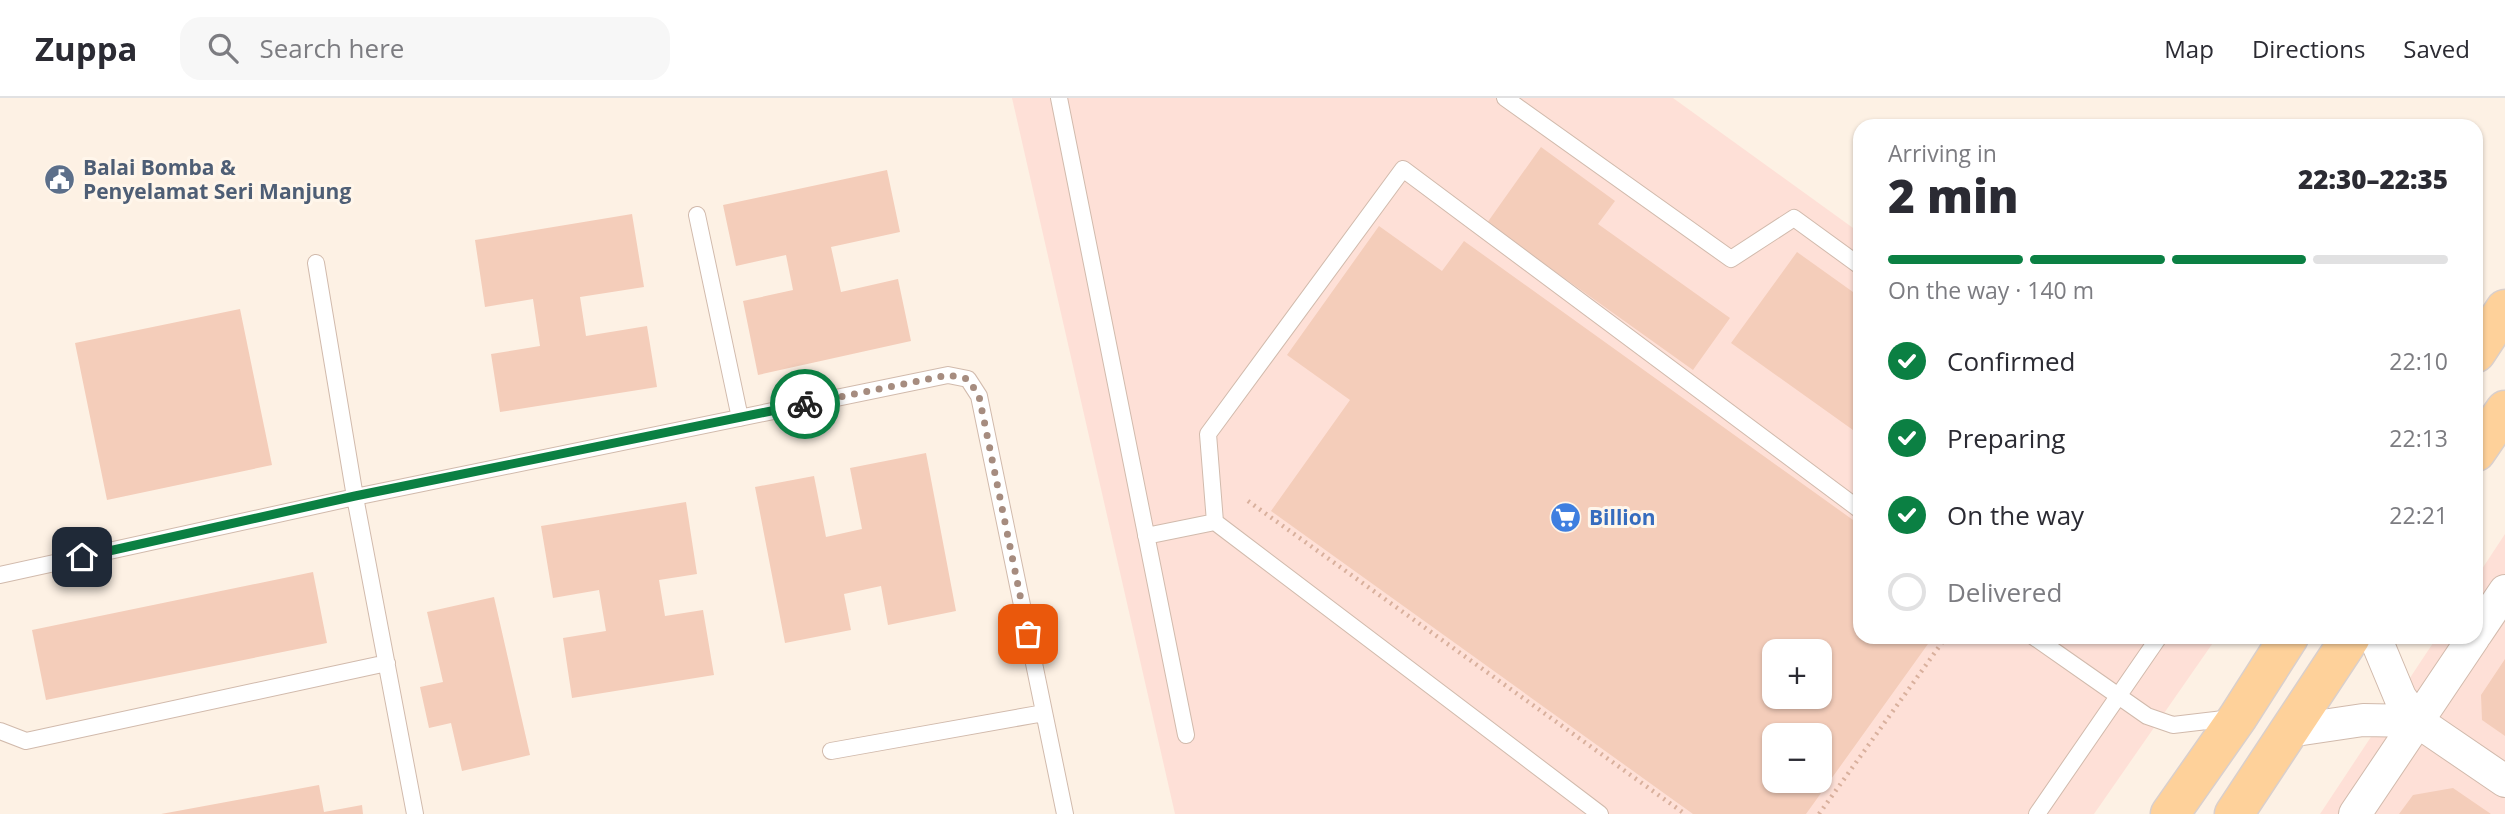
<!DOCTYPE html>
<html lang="en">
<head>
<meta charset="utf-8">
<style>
  :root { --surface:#fff; --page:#f7f7f7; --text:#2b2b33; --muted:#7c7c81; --line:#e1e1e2; --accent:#0b8043 }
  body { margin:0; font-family:"Open Sans",sans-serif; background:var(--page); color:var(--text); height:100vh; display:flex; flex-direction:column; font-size:26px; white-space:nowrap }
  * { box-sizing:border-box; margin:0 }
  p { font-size:23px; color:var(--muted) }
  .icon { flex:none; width:38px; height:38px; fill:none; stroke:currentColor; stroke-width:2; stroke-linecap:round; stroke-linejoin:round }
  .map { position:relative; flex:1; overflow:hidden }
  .drawer { position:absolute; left:1853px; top:21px; width:630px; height:525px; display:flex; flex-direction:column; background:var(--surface); border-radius:21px; box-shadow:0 2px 5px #0004 }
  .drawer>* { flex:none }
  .controls { position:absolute; left:1762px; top:541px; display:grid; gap:14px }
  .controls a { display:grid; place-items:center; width:70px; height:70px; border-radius:14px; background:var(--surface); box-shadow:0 2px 5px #0004; font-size:35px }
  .pin { position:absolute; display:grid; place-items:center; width:60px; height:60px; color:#fff; margin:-30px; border-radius:14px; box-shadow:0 4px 10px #0006 }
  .courier { position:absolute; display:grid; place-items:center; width:70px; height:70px; margin:-35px; border:5px solid #0b8043; border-radius:50%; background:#fff; color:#222; box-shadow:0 2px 9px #0007 }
  .overview em { font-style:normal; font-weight:800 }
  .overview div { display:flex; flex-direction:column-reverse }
  .overview { display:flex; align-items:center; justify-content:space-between; height:119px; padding:0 35px }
  h1 { font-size:46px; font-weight:800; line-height:52px }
  .bar { display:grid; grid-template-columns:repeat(4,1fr); gap:10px 7px; align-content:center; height:84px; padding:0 35px }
  .bar i { height:9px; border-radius:5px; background:var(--line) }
  .bar .active { background:var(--accent) }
  .bar p { grid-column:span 4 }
  ol { padding:0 35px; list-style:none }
  li { display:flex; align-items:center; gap:21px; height:77px }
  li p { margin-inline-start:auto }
  li .icon { padding:7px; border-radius:50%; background:var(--accent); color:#fff; stroke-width:4 }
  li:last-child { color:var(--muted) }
  li i { width:38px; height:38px; border:4px solid var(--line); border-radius:50% }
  header { display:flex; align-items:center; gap:42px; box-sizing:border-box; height:98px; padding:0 35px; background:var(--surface); border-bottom:2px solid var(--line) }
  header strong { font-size:33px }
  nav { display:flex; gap:38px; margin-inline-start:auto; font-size:24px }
  .search { width:490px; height:63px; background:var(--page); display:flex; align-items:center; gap:18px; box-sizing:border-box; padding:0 24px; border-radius:21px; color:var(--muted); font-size:26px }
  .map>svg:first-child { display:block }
  .commercial { fill:#fee0d7; fill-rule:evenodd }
  .building { fill:#f4cdba; fill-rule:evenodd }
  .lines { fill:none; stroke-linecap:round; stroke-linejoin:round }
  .lane-casing { stroke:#d1baac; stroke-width:18 }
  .street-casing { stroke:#d1baac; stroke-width:34 }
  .primary-casing { stroke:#d9cfcc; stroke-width:41 }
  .path { stroke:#d9b09d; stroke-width:4.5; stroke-dasharray:2 5; stroke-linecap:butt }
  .lane { stroke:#fff; stroke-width:16 }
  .street { stroke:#fff; stroke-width:32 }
  .primary { stroke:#fed19a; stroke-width:38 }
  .done { stroke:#a68c7f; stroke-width:7; stroke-dasharray:0 12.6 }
  .route { stroke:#0b8043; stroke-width:9 }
  .labels { text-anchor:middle; stroke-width:6; stroke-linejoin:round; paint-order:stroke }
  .service-label { font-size:21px; font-weight:bold; fill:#4e5e75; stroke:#fff6eb; text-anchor:start }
  .shop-label { font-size:21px; font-weight:bold; fill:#366cbe; stroke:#fff6eb; text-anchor:start }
</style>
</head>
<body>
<header>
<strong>Zuppa</strong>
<div class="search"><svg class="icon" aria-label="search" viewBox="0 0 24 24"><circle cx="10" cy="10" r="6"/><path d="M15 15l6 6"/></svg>Search here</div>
<nav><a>Map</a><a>Directions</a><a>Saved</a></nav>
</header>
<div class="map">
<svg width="2505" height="716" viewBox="0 0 2505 716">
  <rect width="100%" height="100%" fill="#fdf1e4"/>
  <path class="commercial" d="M 1012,0 L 1673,0 L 1860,135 L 1860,539 L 2217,539 L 2094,716 L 1175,716 ZM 1774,553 L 1820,553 L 1820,598 L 1774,598 ZM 1774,637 L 1820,637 L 1820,682 L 1774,682 Z
    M 2505,436 L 2505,716 L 2320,716 L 2437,539 L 2476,539 L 2476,480 Z"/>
  <path class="building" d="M 1541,49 L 1615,103 L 1598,126 L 1730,220 L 1693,272 L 1487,125 Z
    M 887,72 L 900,134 L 831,149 L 841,194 L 898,181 L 911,243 L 758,277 L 743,203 L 793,192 L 786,157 L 736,168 L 723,107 Z
    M 632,116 L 644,189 L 580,199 L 586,238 L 647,228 L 657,289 L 500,314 L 491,256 L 540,248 L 533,201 L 485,209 L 475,142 Z
    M 1379,128 L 1442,173 L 1464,143 L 1860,427 L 1860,539 L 1933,539 L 1806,716 L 1693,716 L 1271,413 L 1350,302 L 1287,257 ZM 1774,553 L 1820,553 L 1820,598 L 1774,598 ZM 1774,637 L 1820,637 L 1820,682 L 1774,682 Z
    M 1797,154 L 1860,199 L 1860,337 L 1731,245 Z
    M 240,211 L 272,367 L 107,402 L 75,245 Z
    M 926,355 L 956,513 L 888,527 L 881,488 L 844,496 L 851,532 L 785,545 L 755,389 L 814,378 L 826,439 L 862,431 L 850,370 Z
    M 686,404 L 697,476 L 659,482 L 665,518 L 703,512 L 714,577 L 572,600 L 563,540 L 606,533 L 599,492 L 553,500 L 541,428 Z
    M 313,474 L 327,545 L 46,602 L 32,532 Z
    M 494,499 L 530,657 L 462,673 L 451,625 L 429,630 L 420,589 L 443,584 L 427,514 Z
    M 2505,561 L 2505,638 L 2482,622 L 2481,597 Z
    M 319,687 L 324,714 L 362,707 L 363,716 L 161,716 Z
    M 2453,690 L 2491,716 L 2399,716 L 2413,697 Z"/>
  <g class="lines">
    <defs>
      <path id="lane" d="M 1059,0 L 1186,637
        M 1505,0 L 1731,161 L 1794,120 L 1860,168
        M 697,117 L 740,320
        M 316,165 L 355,399 L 415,716
        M 1146,438 L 1215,424
        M 0,477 L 355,399 L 948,277 L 968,281 L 979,298 L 1065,716
        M 2034,539 L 2147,618 L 2173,627 L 2232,620
        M 0,633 L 26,643 L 387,565
        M 831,653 L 1044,615
        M 1600,716 L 1215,424 L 1208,336 L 1403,71 L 1860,412
        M 2037,716 L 2159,539"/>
      <path id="street" d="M 2476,536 L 2505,493
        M 2375,539 L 2400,599 L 2417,623 L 2505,683
        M 2289,633 L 2363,622 L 2417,623
        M 2355,716 L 2474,539"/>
      <path id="primary" d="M 2476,255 L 2505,211
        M 2476,354 L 2505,312
        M 2170,716 L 2238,619 L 2289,539
        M 2234,716 L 2351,539"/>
    </defs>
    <use href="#lane" class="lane-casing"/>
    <use href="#street" class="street-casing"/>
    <use href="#primary" class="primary-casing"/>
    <path class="path" d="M 1248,403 L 1685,716
      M 1819,716 L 1946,539"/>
    <use href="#lane" class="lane"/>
    <use href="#street" class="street"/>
    <use href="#primary" class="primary"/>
  </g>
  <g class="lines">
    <path class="done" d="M 805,306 L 948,277 L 968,281 L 979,298 L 1028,536"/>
    <path class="route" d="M 82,459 L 355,398 L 805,306"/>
  </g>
  <defs>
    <symbol id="civic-disc" viewBox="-11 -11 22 22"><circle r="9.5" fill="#5c6f8a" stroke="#fff6eb"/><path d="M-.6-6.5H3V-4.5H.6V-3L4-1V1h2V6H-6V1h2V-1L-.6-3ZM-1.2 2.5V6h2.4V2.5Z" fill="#fff"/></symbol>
    <symbol id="supermarket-disc" viewBox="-11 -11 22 22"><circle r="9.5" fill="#3f7fe0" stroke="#fff6eb"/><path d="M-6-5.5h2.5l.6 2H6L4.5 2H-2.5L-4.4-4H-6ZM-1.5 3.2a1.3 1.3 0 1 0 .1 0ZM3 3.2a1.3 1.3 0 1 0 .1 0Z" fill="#fff"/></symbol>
  </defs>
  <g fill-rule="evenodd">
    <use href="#civic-disc" x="42" y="64" width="35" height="35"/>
    <use href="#supermarket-disc" x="1548" y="402" width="35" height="35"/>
  </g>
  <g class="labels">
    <g class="service-label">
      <text x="83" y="77">Balai Bomba &amp;<tspan x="83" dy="24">Penyelamat Seri Manjung</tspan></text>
    </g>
    <g class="shop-label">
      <text x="1589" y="427">Billion</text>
    </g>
  </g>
</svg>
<div class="controls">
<a>+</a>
<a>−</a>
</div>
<div class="pin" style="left:1028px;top:536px;background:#ea580c"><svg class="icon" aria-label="bag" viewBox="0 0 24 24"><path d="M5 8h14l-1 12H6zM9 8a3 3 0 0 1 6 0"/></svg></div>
<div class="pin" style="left:82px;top:459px;background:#1f2937"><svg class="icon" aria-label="home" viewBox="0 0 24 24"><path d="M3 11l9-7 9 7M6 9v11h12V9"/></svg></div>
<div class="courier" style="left:805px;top:306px"><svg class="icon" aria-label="bike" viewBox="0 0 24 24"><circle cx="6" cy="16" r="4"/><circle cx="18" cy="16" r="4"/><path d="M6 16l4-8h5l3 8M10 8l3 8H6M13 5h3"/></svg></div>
<section class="drawer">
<div class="overview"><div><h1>2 min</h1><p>Arriving in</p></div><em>22:30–22:35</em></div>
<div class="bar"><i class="active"></i><i class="active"></i><i class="active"></i><i></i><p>On the way · 140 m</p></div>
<ol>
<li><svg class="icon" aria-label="check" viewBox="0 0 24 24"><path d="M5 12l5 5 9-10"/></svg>Confirmed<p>22:10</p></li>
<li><svg class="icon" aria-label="check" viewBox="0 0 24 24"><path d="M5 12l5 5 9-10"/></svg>Preparing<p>22:13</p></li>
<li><svg class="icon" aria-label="check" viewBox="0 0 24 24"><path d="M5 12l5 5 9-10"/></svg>On the way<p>22:21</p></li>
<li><i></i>Delivered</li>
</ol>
</section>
</div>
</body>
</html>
